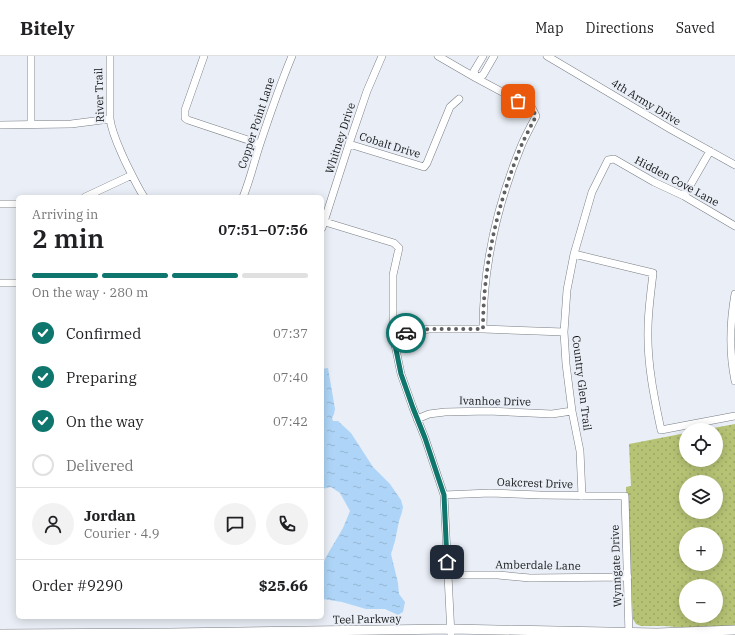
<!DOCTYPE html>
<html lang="en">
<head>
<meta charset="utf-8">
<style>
  :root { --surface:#fff; --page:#f2f2f2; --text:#202124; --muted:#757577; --line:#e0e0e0; --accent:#0f766e }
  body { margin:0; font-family:"IBM Plex Serif",serif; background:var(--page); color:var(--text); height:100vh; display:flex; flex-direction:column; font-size:15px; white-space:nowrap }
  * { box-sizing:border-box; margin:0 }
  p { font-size:13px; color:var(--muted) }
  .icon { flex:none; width:22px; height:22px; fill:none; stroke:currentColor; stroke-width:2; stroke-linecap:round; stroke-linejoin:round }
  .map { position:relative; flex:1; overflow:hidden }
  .panel { position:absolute; left:16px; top:139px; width:308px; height:424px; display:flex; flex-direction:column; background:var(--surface); border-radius:6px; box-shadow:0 2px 10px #0003 }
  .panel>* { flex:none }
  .buttons { position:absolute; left:679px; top:367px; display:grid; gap:8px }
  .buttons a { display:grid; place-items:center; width:44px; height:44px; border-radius:50%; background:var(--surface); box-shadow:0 2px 10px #0003; font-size:20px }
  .pin { position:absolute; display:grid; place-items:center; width:34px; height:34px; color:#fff; margin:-17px; border-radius:8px; box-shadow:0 2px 6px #0006 }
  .courier { position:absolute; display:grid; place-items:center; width:40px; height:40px; margin:-20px; border:3px solid #0f766e; border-radius:50%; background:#fff; color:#222; box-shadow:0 1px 5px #0007 }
  .headline em { font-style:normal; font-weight:600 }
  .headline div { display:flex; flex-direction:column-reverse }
  .headline { display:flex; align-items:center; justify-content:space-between; height:68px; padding:0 16px }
  h1 { font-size:26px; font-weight:600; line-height:30px }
  .bar { display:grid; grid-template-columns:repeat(4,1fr); gap:6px 4px; align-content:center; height:48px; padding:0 16px }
  .bar i { height:5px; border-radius:3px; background:var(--line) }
  .bar .active { background:var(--accent) }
  .bar p { grid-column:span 4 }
  .line { display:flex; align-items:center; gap:10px; padding:0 16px; border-top:1px solid var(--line) }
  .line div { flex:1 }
  .round { display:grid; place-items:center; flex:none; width:42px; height:42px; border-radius:21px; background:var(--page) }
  ol { padding:0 16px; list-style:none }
  li { display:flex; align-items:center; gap:12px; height:44px }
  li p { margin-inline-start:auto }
  li .icon { padding:4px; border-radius:50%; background:var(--accent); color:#fff; stroke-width:4 }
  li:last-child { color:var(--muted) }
  li i { width:22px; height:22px; border:2px solid var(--line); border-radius:50% }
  header { display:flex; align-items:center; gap:24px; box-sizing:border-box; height:56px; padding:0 20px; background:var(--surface); border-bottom:1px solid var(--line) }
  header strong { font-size:19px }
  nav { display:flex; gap:22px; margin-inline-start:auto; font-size:14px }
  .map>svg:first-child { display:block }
  .park { fill:url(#park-dots); fill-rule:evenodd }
  .water { fill:url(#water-ripples) }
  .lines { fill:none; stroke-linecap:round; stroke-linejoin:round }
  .minor-casing { stroke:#797e84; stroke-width:8 }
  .major-casing { stroke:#797e84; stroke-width:10 }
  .minor { stroke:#fff; stroke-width:7 }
  .major { stroke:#fff; stroke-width:9 }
  .done { stroke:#5e6064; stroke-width:4; stroke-dasharray:0 7.2 }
  .route { stroke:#0f766e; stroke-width:5 }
  .labels { text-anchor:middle; stroke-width:4; stroke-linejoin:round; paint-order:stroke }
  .street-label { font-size:11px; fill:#121416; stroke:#eaeef6 }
</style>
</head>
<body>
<header>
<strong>Bitely</strong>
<nav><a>Map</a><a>Directions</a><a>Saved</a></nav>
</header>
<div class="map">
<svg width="735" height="579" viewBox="0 0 735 579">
  <defs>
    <pattern id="park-dots" width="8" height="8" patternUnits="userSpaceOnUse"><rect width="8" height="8" fill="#b6c374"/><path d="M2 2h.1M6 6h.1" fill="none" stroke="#9ba764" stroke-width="1.8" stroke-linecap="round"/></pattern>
    <pattern id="water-ripples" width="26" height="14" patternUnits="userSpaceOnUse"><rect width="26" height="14" fill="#aed5f7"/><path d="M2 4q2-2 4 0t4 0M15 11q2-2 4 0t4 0" fill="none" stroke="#95b6d3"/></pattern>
  </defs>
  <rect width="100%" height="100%" fill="#eaeef6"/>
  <path class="park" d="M 735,368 L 735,572 L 688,572 L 665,570 L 641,570 L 636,568 L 633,563 L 626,431 L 631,430 L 629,388 L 686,377 L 686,404 L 716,404 L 716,374 L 703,374 ZM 686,426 L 716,426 L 716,456 L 686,456 ZM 686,478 L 716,478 L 716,508 L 686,508 ZM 686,530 L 716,530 L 716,560 L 686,560 Z"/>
  <path class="water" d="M 328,312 L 335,353 L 334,358 L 332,362 L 333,365 L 338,365 L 351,377 L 373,411 L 390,428 L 401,444 L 403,451 L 402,456 L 399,465 L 395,485 L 391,498 L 398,527 L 399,538 L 405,546 L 403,556 L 398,559 L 385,553 L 366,553 L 342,546 L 323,543 L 322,546 L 322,510 L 326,501 L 343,472 L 350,455 L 340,437 L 331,431 L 322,433 L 322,313 Z"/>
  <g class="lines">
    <defs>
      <path id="minor" d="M 31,0 L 31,69
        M 110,0 L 110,63 C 112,78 119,91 125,105 C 131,117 137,130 144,141
        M 204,0 L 185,54 L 185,62 L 188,64 L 260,88
        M 438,0 L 476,22 L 532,52 L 536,60 C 531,70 526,79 522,88 C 498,146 483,209 483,273
        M 483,0 L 474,15 L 476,22 L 483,19 L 494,0
        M 547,0 L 672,74 L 735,109
        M 0,69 L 71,68 L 110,63
        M 349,88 L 424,111 L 427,107 L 450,51 L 459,43
        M 684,140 L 710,95
        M 85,141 L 132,119
        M 243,141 C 250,124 254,106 260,88 C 270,58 280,29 292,0
        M 0,148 L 18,148
        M 325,166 L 394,187 L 399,192 L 393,219 L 393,279 L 401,318 L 413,352 L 425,382 L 444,439 L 451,579
        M 322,172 L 349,88 L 367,35 L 382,0
        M 574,198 L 653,217 C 651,236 648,255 648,273 C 647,307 654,341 661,374 L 735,360
        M 0,227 L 18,227
        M 735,238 C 730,266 729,296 735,325
        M 393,279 L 429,273 L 483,273 L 564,276
        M 417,363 L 429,358 L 445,356 L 488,355 L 552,358 L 572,355
        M 444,439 L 490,437 L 540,439 L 625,440 L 629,579
        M 582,440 L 580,395 L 572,355 L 566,308 L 564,276 L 567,234 L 574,198 L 592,136 L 608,104 L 614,103 L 654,126 L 684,140 L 735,170
        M 448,519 L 498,519 L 530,522 L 628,521"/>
      <path id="major" d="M 0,578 L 171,577 L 451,573 L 657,577 L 735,574"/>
    </defs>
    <use href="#minor" class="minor-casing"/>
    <use href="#major" class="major-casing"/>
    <use href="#minor" class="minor"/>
    <use href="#major" class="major"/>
  </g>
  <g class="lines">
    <path class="done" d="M 406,277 L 429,273 L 483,273 C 483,209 498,146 522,88 C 526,79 531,70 536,60 L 532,52 L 518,45"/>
    <path class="route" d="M 406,277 L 393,279 L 401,318 L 413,352 L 425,382 L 444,439 L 447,506"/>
  </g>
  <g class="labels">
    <g class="street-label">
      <text transform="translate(99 39) rotate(-92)" y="4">River Trail</text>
      <text transform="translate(646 46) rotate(31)" y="4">4th Army Drive</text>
      <text transform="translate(256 67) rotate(-72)" y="4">Copper Point Lane</text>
      <text transform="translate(340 82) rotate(-72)" y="4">Whitney Drive</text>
      <text transform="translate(390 89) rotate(17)" y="4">Cobalt Drive</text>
      <text transform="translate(677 125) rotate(28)" y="4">Hidden Cove Lane</text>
      <text transform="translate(582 327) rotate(83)" y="4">Country Glen Trail</text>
      <text transform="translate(495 345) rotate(1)" y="4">Ivanhoe Drive</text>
      <text transform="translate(535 427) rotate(2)" y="4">Oakcrest Drive</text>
      <text transform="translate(538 509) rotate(1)" y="4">Amberdale Lane</text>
      <text transform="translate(616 510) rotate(-92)" y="4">Wynngate Drive</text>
      <text transform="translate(367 563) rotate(-1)" y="4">Teel Parkway</text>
    </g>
  </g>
</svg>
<div class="buttons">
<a><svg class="icon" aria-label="locate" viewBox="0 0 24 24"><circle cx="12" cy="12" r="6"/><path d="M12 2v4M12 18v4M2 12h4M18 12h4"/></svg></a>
<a><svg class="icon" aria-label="layers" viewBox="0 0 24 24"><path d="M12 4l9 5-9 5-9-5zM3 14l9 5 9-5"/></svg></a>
<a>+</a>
<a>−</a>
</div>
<div class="pin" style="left:518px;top:45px;background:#ea580c"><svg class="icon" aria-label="bag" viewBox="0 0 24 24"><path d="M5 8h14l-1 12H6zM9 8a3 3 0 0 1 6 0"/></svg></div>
<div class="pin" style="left:447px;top:506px;background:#1f2937"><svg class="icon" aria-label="home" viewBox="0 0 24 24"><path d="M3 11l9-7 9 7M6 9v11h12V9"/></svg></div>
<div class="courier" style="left:406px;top:277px"><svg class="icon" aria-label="car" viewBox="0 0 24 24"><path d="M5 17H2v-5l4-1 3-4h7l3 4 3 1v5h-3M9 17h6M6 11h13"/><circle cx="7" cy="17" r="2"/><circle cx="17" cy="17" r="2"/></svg></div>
<section class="panel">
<div class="headline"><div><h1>2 min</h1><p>Arriving in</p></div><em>07:51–07:56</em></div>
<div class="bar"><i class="active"></i><i class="active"></i><i class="active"></i><i></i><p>On the way · 280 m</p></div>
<ol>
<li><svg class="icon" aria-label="check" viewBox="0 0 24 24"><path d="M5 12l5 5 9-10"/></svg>Confirmed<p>07:37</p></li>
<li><svg class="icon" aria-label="check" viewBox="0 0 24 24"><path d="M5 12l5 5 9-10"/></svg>Preparing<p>07:40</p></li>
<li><svg class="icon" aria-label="check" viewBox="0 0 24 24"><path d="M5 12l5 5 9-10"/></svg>On the way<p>07:42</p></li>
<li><i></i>Delivered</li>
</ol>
<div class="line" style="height:72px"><a class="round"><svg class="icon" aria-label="person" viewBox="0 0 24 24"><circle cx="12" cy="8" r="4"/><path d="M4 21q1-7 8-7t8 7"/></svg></a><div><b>Jordan</b><p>Courier · 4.9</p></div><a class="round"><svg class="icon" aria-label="chat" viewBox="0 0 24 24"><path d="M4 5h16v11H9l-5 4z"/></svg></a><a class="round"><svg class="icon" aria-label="phone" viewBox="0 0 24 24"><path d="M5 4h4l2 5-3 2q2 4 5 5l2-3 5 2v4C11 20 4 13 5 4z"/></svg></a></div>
<div class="line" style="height:52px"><div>Order #9290</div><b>$25.66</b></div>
</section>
</div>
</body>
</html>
